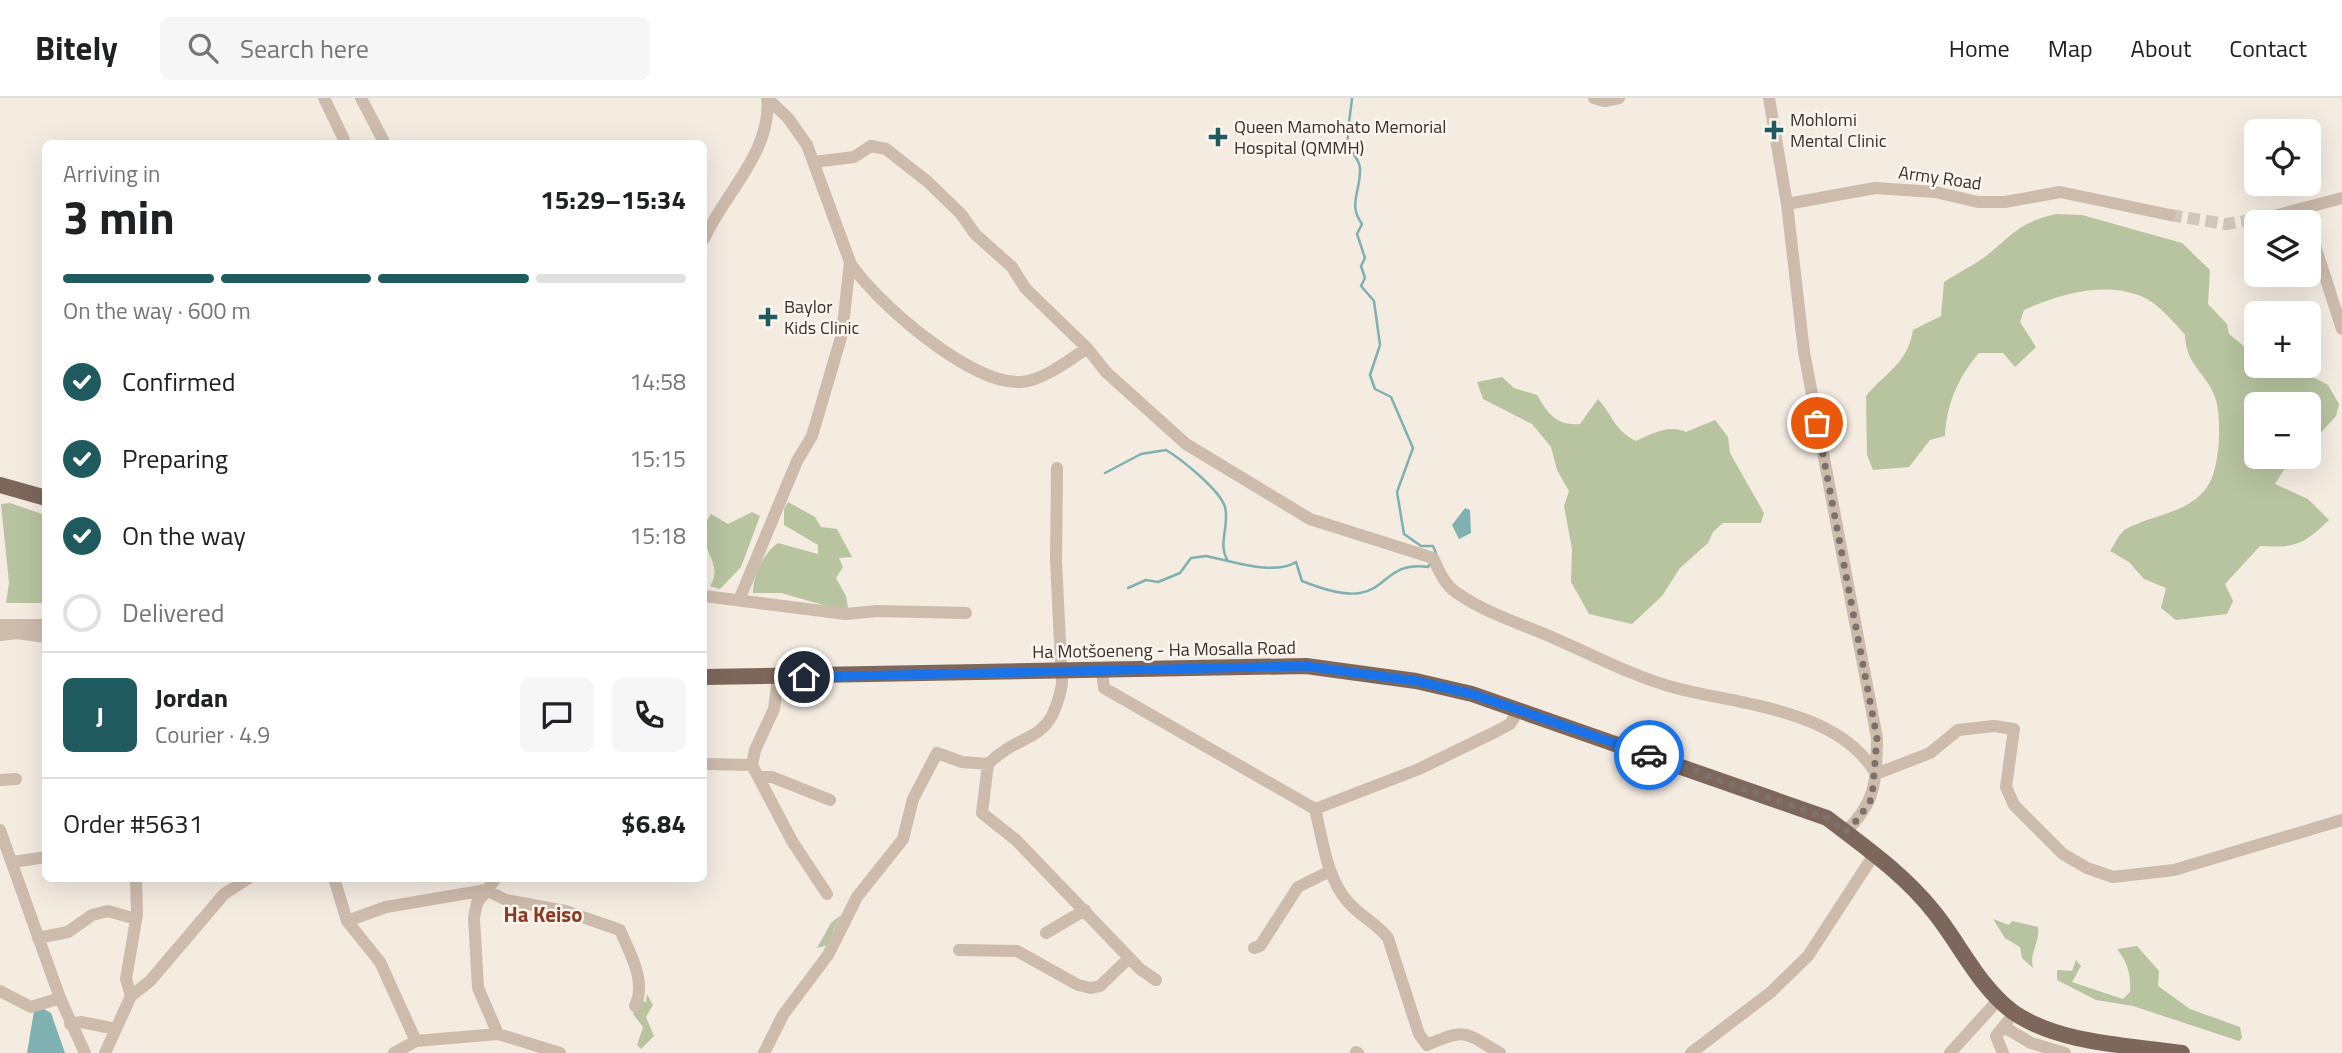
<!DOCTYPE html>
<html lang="en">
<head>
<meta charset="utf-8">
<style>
  :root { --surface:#fff; --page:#f6f6f6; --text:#202124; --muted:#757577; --line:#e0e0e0; --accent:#1f5a5e }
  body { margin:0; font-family:"Titillium Web",sans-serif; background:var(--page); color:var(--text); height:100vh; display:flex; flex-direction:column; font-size:26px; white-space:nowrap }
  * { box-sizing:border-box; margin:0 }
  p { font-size:23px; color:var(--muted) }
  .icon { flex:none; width:38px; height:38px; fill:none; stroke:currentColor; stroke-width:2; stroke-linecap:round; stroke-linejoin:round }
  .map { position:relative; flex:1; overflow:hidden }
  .drawer { position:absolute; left:42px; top:42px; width:665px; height:742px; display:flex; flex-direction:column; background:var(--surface); border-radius:10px; box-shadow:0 7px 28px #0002 }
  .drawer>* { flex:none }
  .tools { position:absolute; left:2244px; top:21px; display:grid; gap:14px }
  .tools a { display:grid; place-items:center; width:77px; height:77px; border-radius:10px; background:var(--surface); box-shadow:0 7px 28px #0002; font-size:35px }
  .pin { position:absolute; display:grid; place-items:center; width:60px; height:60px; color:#fff; margin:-30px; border:4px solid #fff; border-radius:50%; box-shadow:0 2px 7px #0007 }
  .courier { position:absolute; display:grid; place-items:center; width:70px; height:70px; margin:-35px; border:5px solid #1a73e8; border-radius:50%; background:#fff; color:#222; box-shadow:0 2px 9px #0007 }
  .summary em { font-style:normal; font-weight:700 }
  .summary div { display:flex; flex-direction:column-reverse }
  .summary { display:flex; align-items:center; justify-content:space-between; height:119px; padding:0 21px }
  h1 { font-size:46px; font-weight:700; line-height:52px }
  .bar { display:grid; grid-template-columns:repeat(4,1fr); gap:10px 7px; align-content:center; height:84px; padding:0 21px }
  .bar i { height:9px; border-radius:5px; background:var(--line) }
  .bar .active { background:var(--accent) }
  .bar p { grid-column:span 4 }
  .line { display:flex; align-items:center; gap:18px; padding:0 21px; border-top:2px solid var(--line) }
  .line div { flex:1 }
  .round { display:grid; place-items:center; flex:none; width:74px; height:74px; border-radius:10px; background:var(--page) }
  ol { padding:0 21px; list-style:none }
  li { display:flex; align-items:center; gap:21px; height:77px }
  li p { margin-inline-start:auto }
  li .icon { padding:7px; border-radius:50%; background:var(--accent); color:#fff; stroke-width:4 }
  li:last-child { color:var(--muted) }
  li i { width:38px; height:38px; border:4px solid var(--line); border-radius:50% }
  header { display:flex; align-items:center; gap:42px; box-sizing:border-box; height:98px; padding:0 35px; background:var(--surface); border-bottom:2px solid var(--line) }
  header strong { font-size:33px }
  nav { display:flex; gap:38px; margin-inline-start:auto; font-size:24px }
  .search { width:490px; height:63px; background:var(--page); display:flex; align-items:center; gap:18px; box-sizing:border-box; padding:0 24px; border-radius:10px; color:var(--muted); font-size:26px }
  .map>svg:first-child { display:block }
  .green { fill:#b8c4a0 }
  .water { fill:#7fb0b2 }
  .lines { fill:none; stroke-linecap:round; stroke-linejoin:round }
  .stream { stroke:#7fb0b2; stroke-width:2.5 }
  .minor-tunnel { stroke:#cfc6bd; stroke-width:12; stroke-dasharray:12 6; stroke-linecap:butt }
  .minor { stroke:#cdbbac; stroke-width:12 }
  .major { stroke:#7d675c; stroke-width:16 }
  .done { stroke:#7c716b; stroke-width:7; stroke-dasharray:0 12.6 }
  .route { stroke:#1a73e8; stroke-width:9 }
  .poi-dot { fill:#1f5a5e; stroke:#fbf5ee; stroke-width:2.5 }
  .labels { text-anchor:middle; stroke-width:5; stroke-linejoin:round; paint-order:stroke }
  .poi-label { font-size:18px; fill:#3b302b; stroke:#fbf5ee; text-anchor:start }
  .street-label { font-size:18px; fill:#3b302b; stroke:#fbf5ee }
  .quarter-label { font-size:21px; font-weight:bold; fill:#8c3b22; stroke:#fbf5ee }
</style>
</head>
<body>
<header>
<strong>Bitely</strong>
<div class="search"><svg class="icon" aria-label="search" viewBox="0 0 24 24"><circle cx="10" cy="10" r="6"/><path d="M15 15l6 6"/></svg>Search here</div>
<nav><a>Home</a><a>Map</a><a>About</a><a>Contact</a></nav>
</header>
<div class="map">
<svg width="2342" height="955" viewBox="0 0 2342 955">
  <rect width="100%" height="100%" fill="#f4ebe1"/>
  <path class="green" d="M 2056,116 L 2082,117 L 2182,145 L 2210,172 L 2208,206 L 2227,226 L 2229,236 L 2256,258 L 2256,268 L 2269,268 L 2282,277 L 2309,277 L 2328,287 L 2339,306 L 2336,318 L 2308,349 L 2308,306 L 2256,306 L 2256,359 L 2292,359 L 2275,386 L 2308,401 L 2329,422 C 2303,447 2295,450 2260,448 L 2225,486 L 2233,503 L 2227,516 L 2176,522 L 2161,510 L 2166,490 L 2144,481 L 2129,464 L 2110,453 C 2115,446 2119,435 2126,431 C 2153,416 2194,415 2210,384 C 2220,365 2222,319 2215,299 C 2206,274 2186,268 2185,237 C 2174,224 2160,208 2145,200 C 2107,182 2060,196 2024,212 L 2020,224 L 2036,249 L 2015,269 L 2003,255 L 1979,255 C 1958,279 1946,308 1945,338 L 1930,342 L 1909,369 L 1873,372 L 1867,357 L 1866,298 C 1886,274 1908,265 1913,232 L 1941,218 L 1944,184 C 1959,174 1977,166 1991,154 C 2015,133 2024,123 2056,116 Z
    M 1502,279 L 1514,290 L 1537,297 C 1548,316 1557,328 1580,326 L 1598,301 C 1613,318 1615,333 1636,343 C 1651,336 1669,326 1686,334 L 1715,322 L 1728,339 L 1730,355 L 1764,415 L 1761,425 L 1723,425 L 1713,434 L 1708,445 L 1680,470 L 1662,498 L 1632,526 L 1589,516 L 1571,484 L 1572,451 L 1564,408 L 1569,393 L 1557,372 L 1551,349 L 1532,326 L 1483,301 L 1477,284 Z
    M 788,404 L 815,419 L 821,429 L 837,431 L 852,459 L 839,460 L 843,469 L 836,480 L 846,498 L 848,510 L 834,510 L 781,495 L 753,495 C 753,476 763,456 778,445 L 818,456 L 818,447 L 784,427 L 784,411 Z
    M 10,405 L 45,417 L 45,505 L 6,505 L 9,485 L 1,406 Z
    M 752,414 L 760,418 L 741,469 L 720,491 L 710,488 C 727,463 689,446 711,416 L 728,426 Z
    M 841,817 L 833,833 L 832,846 L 817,850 L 831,825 Z
    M 1993,821 L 2009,827 L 2012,823 L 2038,829 C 2040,844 2029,855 2033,870 L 2022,860 L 2020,849 L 2005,840 Z
    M 2137,848 L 2159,873 L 2158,888 L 2190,911 L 2240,929 L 2242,940 L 2239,943 L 2133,908 L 2096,902 L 2057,882 L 2057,872 L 2072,873 L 2076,862 L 2081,868 L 2072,884 L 2123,901 L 2130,894 C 2131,876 2128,865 2117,851 Z
    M 647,896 L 653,907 L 646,919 L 654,938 L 641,951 L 637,947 L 643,929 L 633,916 L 640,902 L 646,904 Z"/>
  <path class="water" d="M 1465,410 L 1470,412 L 1471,435 L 1459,441 L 1452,427 Z
    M 40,909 L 51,915 L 65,955 L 27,955 L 34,913 Z"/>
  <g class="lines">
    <path class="stream" d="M 1352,0 C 1351,13 1347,31 1348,44 C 1350,56 1361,61 1360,73 C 1360,94 1348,107 1362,126 L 1357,136 L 1365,160 L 1361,168 L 1365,180 L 1361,188 L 1374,203 L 1380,247 L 1370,277 L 1375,291 L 1391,299 L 1413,350 L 1397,394 L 1404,436 L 1421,448 L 1433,448 L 1436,455
      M 1105,375 L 1141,356 L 1166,352 C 1181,361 1220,392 1225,409 C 1230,428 1217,446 1228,463 C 1248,468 1279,475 1296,464 L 1302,483 C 1317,489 1343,498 1360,495 C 1387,491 1389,463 1428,469 L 1431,464
      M 1128,490 L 1146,482 L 1158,484 L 1180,475 L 1191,460 L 1206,458 L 1228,463"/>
    <path class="minor-tunnel" d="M 2170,117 L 2226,126 L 2270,119"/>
    <path class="minor" d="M 324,0 L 346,46
      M 361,0 L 385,46
      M 1594,0 L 1604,3 L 1619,0
      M 1769,0 L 1787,106 L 1804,254 L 1877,640 C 1876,682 1877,704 1845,734
      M 814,64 L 854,59 L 871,48 L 886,51 L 928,84 L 961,116 L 975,136 L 1012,169 L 1025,190 L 1087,250 L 1106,274 L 1186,346 L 1310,421 L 1433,460 C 1439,473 1444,486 1457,495 C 1487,516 1525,527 1558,542 C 1595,558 1633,578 1672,589 C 1738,607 1838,610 1876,676 L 1930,655 L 1958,632 L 1994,628 L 2014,631 L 2006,689 L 2014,707 L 2063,756 L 2087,770 L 2113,779 L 2174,772 L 2342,722
      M 1787,106 L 1875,90 L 1935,94 L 1978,104 L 2005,104 L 2060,94 L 2170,117
      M 2270,119 L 2342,100
      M 2308,126 L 2342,231
      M 704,141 C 724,96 773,52 767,0
      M 850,165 C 877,205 971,287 1021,284 C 1042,283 1070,262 1087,250
      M 704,498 L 846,516 L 877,513 L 966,515
      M 739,502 L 797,363 L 812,338 L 842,236 L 850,164 L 807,47 L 788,20 L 767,0
      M 0,527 L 46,527
      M 0,537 L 17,535 L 46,539
      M 1102,573 L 1104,590 L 1315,711 C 1323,742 1326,779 1348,804 C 1360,818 1376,825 1388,840 L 1419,936 L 1427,947 C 1467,929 1465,935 1500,955
      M 778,580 L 774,611 L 755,652 L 752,667 L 792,743 L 827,796
      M 704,666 L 752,667
      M 988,666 C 1025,630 1050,649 1062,586 L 1056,463 L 1057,370
      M 761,679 L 772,679 L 830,702
      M 0,682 L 16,681
      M 1315,711 L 1419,671 L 1497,633 L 1510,626 L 1518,613
      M 0,732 L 60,900 L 31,909 L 0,893
      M 13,764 L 46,759
      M 334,780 L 347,823 L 380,864 L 416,943
      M 496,780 L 477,805 L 474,820 L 478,890 L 498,936
      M 347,823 L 386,809 L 486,792 L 506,802 L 565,813 L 620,832 C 630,856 647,883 635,908
      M 1046,835 L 1085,812
      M 38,840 L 68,834 L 92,817 L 108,813 L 136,821
      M 1254,850 L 1260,848 L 1298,789 L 1330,773
      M 959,852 L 1017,853 L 1078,887 L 1091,890 L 1100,888 L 1129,860
      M 131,898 L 126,881 L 137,816 L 136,780
      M 60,900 L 85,955
      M 70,926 L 81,924 L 116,931
      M 2004,929 L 2031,945 L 2065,955
      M 1356,954 L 1358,955
      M 105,955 L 131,898 L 150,883 L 224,796 L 249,780
      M 394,955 L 416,943 L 498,936 L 560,955
      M 764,955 L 783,917 L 828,857 L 857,799 L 903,741 L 913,701 L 937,655 L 962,664 L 988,666 L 982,715 L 1016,742 L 1140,871 L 1156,882
      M 1691,955 L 1771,894 L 1808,858 L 1875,755
      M 1950,955 L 2000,900
      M 2003,955 L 1996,938 L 2008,923"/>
    <path class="major" d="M 0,387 L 46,400
      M 704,579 L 1306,568 L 1416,583 L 1472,596 L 1827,720 C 1865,749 1904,776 1934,814 C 1960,846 1979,889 2013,914 C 2059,946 2128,947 2182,955"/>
  </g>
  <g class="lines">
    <path class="done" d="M 1649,657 L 1827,720 L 1845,734 L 1858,721 L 1872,700 L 1877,640 L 1817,325"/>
    <path class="route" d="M 804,579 L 1306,568 L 1416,583 L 1472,596 L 1649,657"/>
  </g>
  <g class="poi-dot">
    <path d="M1770.5 21.5h7v7h7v7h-7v7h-7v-7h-7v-7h7z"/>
    <path d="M1214.5 28.5h7v7h7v7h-7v7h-7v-7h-7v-7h7z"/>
    <path d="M764.5 208.5h7v7h7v7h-7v7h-7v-7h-7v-7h7z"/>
  </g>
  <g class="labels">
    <g class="poi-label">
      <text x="1790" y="28">Mohlomi<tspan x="1790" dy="21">Mental Clinic</tspan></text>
      <text x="1234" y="35">Queen Mamohato Memorial<tspan x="1234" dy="21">Hospital (QMMH)</tspan></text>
      <text x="784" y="215">Baylor<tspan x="784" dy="21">Kids Clinic</tspan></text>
    </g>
    <g class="street-label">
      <text transform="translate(1940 80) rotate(8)" y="6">Army Road</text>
      <text transform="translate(1164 552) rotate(-1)" y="6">Ha Motšoeneng - Ha Mosalla Road</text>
    </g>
    <g class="quarter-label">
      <text x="543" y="824">Ha Keiso</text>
    </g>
  </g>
</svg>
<div class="tools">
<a><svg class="icon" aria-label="locate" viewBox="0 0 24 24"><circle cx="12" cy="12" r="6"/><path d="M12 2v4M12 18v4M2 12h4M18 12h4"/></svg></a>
<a><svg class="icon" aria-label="layers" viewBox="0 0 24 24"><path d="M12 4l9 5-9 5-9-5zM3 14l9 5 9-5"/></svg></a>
<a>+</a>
<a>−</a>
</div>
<div class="pin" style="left:1817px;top:325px;background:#ea580c"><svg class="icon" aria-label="bag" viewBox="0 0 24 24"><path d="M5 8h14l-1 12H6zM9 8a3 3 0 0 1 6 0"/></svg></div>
<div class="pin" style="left:804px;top:579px;background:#1f2937"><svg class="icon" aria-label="home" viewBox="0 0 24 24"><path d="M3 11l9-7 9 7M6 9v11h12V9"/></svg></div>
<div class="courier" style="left:1649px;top:657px"><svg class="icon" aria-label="car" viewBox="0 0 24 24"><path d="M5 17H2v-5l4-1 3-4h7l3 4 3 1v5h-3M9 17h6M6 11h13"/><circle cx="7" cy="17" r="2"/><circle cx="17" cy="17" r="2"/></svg></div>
<section class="drawer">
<div class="summary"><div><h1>3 min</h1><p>Arriving in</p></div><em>15:29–15:34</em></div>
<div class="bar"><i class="active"></i><i class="active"></i><i class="active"></i><i></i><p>On the way · 600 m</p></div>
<ol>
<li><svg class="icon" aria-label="check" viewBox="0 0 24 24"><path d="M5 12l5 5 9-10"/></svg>Confirmed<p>14:58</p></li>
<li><svg class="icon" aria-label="check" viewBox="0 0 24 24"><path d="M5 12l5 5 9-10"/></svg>Preparing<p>15:15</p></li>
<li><svg class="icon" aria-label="check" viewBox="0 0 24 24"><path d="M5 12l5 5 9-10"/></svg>On the way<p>15:18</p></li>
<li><i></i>Delivered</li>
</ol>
<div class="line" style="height:126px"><b class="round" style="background:var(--accent);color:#fff">J</b><div><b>Jordan</b><p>Courier · 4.9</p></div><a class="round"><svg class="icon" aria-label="chat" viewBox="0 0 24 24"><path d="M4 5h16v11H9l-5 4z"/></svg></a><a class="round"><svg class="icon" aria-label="phone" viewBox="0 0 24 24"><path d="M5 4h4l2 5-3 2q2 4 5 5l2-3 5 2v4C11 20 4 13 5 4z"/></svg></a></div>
<div class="line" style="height:91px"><div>Order #5631</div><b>$6.84</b></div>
</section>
</div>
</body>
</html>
